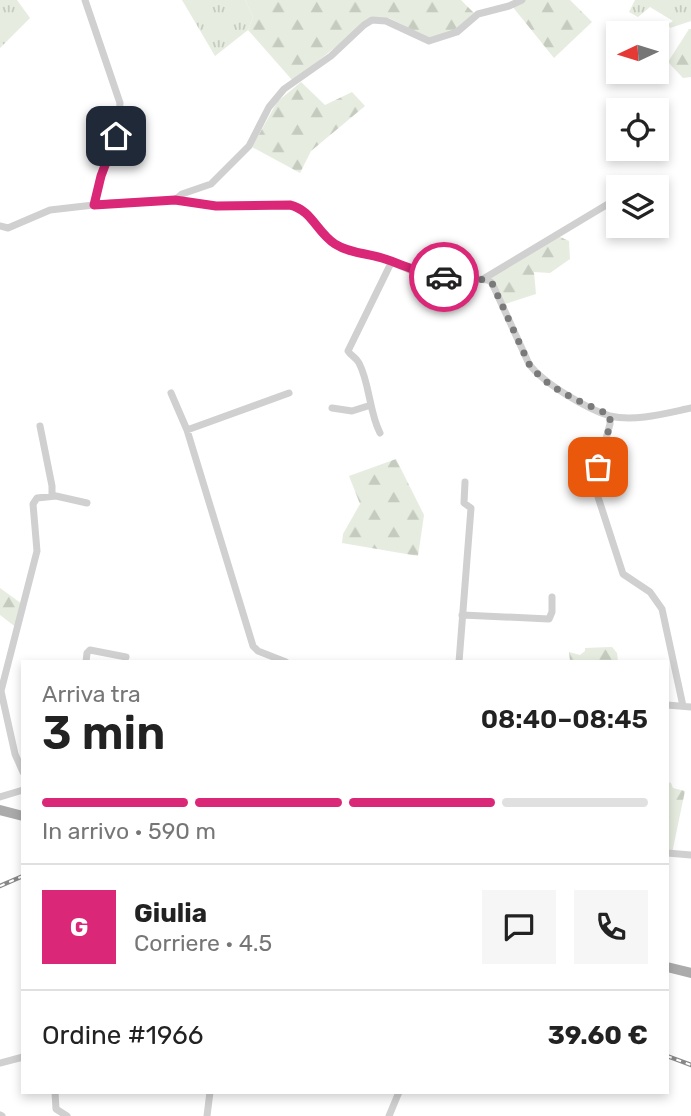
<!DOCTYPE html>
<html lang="it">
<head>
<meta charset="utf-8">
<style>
  :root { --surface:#fff; --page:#f6f6f6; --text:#222; --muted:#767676; --line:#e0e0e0; --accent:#db2777 }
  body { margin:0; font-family:Rubik,sans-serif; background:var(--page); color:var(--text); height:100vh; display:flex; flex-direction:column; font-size:26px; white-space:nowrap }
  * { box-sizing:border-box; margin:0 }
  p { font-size:23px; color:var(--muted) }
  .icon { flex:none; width:38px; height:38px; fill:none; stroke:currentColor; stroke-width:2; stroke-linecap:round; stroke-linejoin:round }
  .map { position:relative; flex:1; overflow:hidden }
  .sheet { position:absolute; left:21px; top:660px; width:648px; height:434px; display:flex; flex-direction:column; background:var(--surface); border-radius:0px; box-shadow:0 4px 10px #0003 }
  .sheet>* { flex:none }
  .needle { width:46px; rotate:266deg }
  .buttons { position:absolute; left:606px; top:21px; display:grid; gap:14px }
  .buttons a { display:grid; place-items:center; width:63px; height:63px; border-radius:0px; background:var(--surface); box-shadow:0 4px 10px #0003; font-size:35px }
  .pin { position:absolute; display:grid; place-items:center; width:60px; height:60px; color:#fff; margin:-30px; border-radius:14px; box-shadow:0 4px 10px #0006 }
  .courier { position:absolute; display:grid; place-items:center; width:70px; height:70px; margin:-35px; border:5px solid #db2777; border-radius:50%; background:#fff; color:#222; box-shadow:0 2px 9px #0007 }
  .headline em { font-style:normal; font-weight:600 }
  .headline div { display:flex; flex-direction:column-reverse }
  .headline { display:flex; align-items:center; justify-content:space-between; height:119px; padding:0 21px }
  h1 { font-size:46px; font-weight:600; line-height:52px }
  .bar { display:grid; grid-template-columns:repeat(4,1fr); gap:10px 7px; align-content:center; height:84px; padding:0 21px }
  .bar i { height:9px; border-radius:5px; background:var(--line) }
  .bar .on { background:var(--accent) }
  .bar p { grid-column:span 4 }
  .line { display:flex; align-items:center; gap:18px; padding:0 21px; border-top:2px solid var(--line) }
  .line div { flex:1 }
  .round { display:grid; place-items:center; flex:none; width:74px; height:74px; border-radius:0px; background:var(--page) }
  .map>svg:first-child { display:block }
  .grass { fill:url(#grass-tufts) }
  .forest { fill:url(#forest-firs) }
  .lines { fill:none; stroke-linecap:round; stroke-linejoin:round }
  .minor { stroke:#d0d0d0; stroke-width:7 }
  .major { stroke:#ababab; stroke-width:10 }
  .rail-casing { stroke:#888; stroke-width:4.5 }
  .rail { stroke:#fff; stroke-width:2; stroke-dasharray:5; stroke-linecap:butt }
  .done { stroke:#7a7a7a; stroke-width:7; stroke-dasharray:0 12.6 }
  .route { stroke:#db2777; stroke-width:9 }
</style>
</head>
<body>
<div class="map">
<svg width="691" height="1116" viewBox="0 0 691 1116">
  <defs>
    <pattern id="grass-tufts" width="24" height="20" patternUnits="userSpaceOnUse" patternTransform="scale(1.75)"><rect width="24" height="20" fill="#e6ecdf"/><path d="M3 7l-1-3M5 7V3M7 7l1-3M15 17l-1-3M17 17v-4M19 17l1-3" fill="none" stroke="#c6cbc0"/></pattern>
    <pattern id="forest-firs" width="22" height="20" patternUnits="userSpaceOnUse" patternTransform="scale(1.75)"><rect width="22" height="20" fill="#e6ecdf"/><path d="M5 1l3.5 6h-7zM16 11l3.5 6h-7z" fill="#c6cbc0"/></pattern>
  </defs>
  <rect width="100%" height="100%" fill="#fff"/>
  <path class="grass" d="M 0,0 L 17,0 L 30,18 L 0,48 Z
    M 182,0 L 245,0 L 253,17 L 248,30 L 215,56 Z
    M 635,0 L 691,0 L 691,21 L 670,28 L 668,24 L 673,21 L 650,7 L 638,17 L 629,12 Z"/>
  <path class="forest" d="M 245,0 L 461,0 L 474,13 L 453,31 L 435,37 L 426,37 L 389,18 L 372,18 L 293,81 L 248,30 L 253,17 Z
    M 525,0 L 570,0 L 592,22 L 554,58 L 512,6 Z
    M 689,29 L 691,29 L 691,77 L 683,78 L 668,62 Z
    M 301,82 L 325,105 L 352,92 L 365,106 L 311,151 L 300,173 L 252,147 L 277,102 Z
    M 558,236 L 569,241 L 570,259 L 550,273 L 534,272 L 536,294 L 505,304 L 491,280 L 492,276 Z
    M 396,459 L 424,515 L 418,556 L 342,543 L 343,534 L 360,504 L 349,476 Z
    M 0,588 L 22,604 L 17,628 L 0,615 Z
    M 612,647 L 617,653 L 618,661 L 570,661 L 569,652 L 580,655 L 585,651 L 585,648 Z
    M 667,782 L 671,783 L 673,788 L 685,791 L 672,853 L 667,852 Z"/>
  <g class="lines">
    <path class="minor" d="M 85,0 L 120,103 L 118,130 L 101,176 L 94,205
      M 638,187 L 659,187
      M 175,200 L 182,194 L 211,184 L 249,146 L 269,107 L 284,89 L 331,56 L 364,25 L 372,20 L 386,21 L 429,41 L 457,32 L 478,14 L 509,6 L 522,0
      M 0,226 L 8,228 L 50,210 L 111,203 L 175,200 L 216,206 L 290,205 L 300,208 L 308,214 L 334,244 L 353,252 L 382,258 L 417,273 L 430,275 L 488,280 L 492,283 L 529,364 C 543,383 587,409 610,416 C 635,422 667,413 691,408
      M 483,279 L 618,198
      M 171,393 L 187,430 L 253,646 L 258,651 L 286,662
      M 332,408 L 352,411 L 371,405
      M 610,416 L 610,424 L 595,479 L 598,497 L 623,574 L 650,592 L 662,609 L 683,706
      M 40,426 L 52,486 L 52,496
      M 187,430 L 289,393
      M 380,433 C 369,412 370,384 359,363 C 356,357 351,356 348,351 L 391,263
      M 462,615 L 549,619 L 552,612 L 552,597
      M 86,662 L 87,653 L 90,650 L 126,657
      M 459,662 L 471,508 L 464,503 L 465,482
      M 667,705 L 691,707
      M 23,772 L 15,754 L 1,691 L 37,551 L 33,504 L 37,498 L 56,496 L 87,503
      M 0,797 L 23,790
      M 667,853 L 691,855
      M 0,1063 L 23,1057
      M 55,1092 L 56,1109 L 67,1116
      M 0,1115 L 2,1116
      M 207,1116 L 210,1092
      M 389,1116 L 399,1092"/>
    <path class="major" d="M 0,810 L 23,816
      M 667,967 L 691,973"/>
    <defs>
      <path id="rail" d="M 0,886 L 23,876
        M 667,1056 L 691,1065"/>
    </defs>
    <use href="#rail" class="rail-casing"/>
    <use href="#rail" class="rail"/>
  </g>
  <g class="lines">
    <path class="done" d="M 444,277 L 488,280 L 492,283 L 529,364 C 548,390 582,402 610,415 L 610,425 L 598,467"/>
    <path class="route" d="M 116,136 L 101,176 L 94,205 L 175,200 L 216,206 L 290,205 C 312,210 317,233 335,244 C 349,253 366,253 382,258 C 404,265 420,274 444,277"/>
  </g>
</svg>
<div class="buttons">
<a><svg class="needle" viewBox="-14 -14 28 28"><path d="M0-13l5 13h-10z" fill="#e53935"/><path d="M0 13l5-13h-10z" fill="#767676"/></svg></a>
<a><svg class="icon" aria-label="locate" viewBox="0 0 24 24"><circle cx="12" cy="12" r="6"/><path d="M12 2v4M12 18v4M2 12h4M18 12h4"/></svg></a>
<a><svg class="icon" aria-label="layers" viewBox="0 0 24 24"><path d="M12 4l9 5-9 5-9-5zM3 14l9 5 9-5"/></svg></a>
</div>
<div class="pin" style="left:598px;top:467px;background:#ea580c"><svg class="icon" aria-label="bag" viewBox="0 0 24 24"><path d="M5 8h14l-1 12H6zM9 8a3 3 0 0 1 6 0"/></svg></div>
<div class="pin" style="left:116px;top:136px;background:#1f2937"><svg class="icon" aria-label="home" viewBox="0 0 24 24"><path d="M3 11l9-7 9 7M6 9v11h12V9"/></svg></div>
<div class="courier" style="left:444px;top:277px"><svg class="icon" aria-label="car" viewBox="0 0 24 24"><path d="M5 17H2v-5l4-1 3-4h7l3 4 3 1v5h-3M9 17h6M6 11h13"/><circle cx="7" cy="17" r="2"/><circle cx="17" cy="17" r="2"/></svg></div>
<section class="sheet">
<div class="headline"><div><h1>3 min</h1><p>Arriva tra</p></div><em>08:40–08:45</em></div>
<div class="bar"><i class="on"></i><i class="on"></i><i class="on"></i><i></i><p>In arrivo · 590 m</p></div>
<div class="line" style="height:126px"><b class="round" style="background:var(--accent);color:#fff">G</b><div><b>Giulia</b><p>Corriere · 4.5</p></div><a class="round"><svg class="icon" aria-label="chat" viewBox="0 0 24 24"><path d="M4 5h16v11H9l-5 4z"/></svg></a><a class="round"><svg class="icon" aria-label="phone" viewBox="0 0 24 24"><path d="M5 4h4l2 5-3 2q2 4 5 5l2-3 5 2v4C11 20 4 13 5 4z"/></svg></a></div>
<div class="line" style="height:91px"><div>Ordine #1966</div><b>39.60 €</b></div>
</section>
</div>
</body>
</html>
